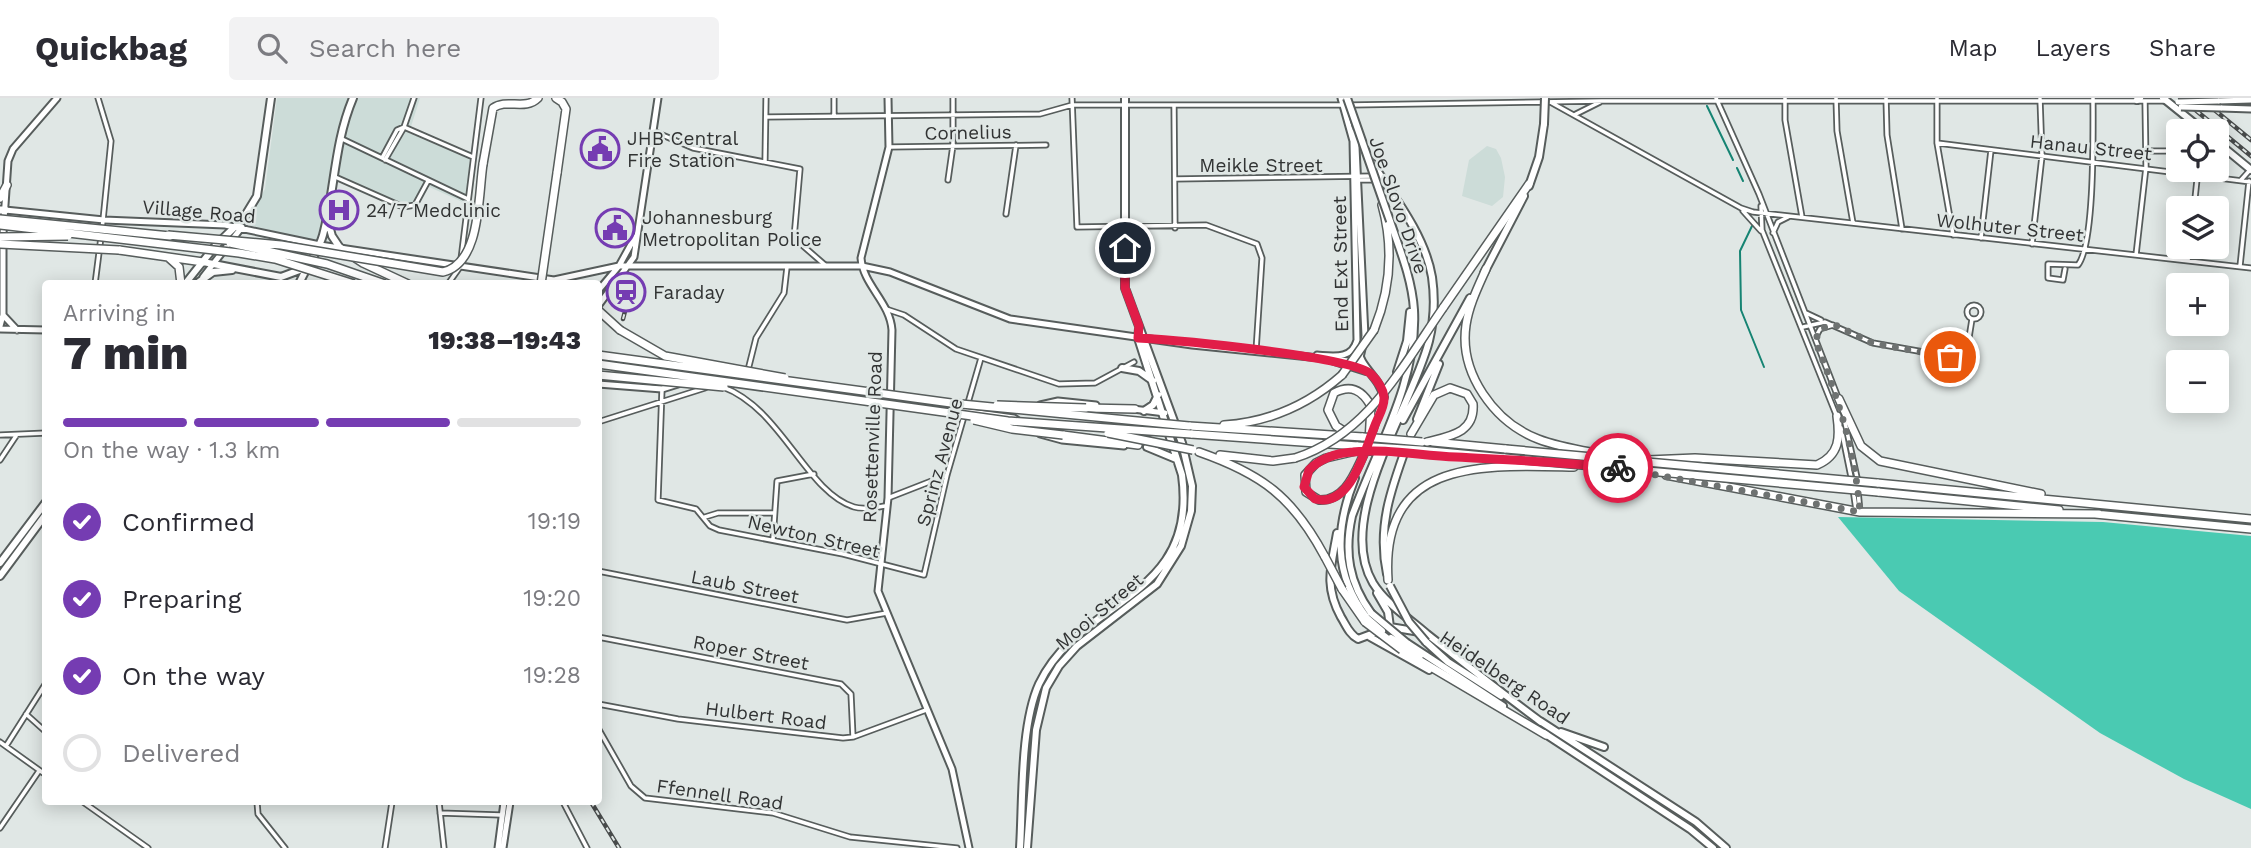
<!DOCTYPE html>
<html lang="en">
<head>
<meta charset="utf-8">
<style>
  :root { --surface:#fff; --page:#f2f2f3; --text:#2b2b33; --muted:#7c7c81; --line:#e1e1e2; --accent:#753cb2 }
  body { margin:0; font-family:"Work Sans",sans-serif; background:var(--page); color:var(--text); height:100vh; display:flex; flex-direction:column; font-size:26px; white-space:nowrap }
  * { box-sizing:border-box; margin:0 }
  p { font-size:23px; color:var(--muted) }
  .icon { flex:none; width:38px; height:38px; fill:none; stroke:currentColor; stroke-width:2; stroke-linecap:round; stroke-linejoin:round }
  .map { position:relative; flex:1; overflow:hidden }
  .sheet { position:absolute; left:42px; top:182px; width:560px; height:525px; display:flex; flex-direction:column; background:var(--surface); border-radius:7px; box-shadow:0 4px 18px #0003 }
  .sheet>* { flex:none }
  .controls { position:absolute; left:2166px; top:21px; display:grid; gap:14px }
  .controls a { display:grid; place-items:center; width:63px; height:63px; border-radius:7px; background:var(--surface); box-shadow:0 4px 18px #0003; font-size:35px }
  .pin { position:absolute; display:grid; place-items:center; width:60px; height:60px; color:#fff; margin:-30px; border:4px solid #fff; border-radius:50%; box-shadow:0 2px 7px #0007 }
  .courier { position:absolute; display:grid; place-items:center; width:70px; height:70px; margin:-35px; border:5px solid #e11d48; border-radius:50%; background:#fff; color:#222; box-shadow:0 2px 9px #0007 }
  .summary em { font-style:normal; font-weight:800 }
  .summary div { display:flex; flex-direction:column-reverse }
  .summary { display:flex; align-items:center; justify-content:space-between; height:119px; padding:0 21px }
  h1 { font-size:46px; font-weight:800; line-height:52px }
  .bar { display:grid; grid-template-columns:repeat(4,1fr); gap:10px 7px; align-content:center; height:84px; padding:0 21px }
  .bar i { height:9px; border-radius:5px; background:var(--line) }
  .bar .current { background:var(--accent) }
  .bar p { grid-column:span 4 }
  ol { padding:0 21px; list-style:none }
  li { display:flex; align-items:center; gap:21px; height:77px }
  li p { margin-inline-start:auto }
  li .icon { padding:7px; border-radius:50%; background:var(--accent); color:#fff; stroke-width:4 }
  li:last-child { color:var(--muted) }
  li i { width:38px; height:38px; border:4px solid var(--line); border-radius:50% }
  header { display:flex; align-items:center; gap:42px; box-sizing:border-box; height:98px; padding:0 35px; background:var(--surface); border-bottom:2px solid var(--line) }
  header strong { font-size:33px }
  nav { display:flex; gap:38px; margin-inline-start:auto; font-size:24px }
  .search { width:490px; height:63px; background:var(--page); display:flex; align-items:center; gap:18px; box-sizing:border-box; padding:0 24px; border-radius:7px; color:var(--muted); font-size:26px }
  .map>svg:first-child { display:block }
  .built { fill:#ccdcd8 }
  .forest { fill:#4acab2 }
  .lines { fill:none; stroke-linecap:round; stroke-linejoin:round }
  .stream { stroke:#168473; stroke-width:2 }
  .street-casing { stroke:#575d5c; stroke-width:7 }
  .secondary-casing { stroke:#575d5c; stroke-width:9 }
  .primary-casing { stroke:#575d5c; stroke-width:10 }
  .highway-casing { stroke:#575d5c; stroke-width:10 }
  .street { stroke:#fff; stroke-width:3.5 }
  .secondary { stroke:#fff; stroke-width:5 }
  .primary { stroke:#fff; stroke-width:6 }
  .highway { stroke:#fff; stroke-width:7 }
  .rail-casing { stroke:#484b4b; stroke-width:4.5 }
  .rail { stroke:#e0e7e5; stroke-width:2; stroke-dasharray:5; stroke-linecap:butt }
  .secondary-bridge-casing { stroke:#575d5c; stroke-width:9; stroke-linecap:butt }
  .primary-bridge-casing { stroke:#575d5c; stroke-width:10; stroke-linecap:butt }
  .highway-bridge-casing { stroke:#575d5c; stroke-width:10; stroke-linecap:butt }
  .secondary-bridge { stroke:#fff; stroke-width:5 }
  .primary-bridge { stroke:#fff; stroke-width:6 }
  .highway-bridge { stroke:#fff; stroke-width:7 }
  .done { stroke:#6e7271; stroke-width:7; stroke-dasharray:0 12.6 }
  .route { stroke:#e11d48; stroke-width:9 }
  .labels { text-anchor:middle; stroke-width:5; stroke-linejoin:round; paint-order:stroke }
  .street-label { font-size:19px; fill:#313333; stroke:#e0e7e5 }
  .poi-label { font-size:19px; fill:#313333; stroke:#e0e7e5; text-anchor:start }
</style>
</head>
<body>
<header>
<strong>Quickbag</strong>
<div class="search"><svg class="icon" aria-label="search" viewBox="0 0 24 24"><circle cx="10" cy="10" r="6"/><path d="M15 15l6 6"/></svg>Search here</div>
<nav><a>Map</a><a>Layers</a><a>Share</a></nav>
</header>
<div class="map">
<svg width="2251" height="750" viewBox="0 0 2251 750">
  <rect width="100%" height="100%" fill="#e0e7e5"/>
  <path class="built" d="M 277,0 L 420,0 L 409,35 L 470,61 L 465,105 L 427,88 L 417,109 L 403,111 L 335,80 L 327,146 L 245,126 L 265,91 Z
    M 1487,48 L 1496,51 L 1501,60 L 1505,79 L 1503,99 L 1492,108 L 1462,98 L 1469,62 Z"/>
  <path class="forest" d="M 1838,419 L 2103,424 L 2251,438 L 2251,711 L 2184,681 L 2100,635 L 1947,527 L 1899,493 Z"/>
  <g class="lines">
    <path class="stream" d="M 1707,8 L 1733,62
      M 1737,70 L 1743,83
      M 1752,128 L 1740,153 L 1741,212 L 1764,269"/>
    <defs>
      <path id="street" d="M 98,0 L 111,43 L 102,132
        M 834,0 L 834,18
        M 1072,0 L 1077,129 L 1206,127 L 1257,146 L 1262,160 L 1256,253
        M 1716,0 L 1759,96 L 1839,302
        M 1785,0 L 1785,22 L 1802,119
        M 1836,0 L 1837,33 L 1853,125
        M 1886,0 L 1887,37 L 1902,131
        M 1937,0 L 1937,45 L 1953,137
        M 1552,5 L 1741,110 L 1753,114 L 2251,170
        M 1174,7 L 1175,130
        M 1350,7 L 1602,3 L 2165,3
        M 1576,16 L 1600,4
        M 766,19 L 1040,16 L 1072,7 L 1343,7
        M 404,29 L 473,59
        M 404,29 L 414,0
        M 653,33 L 693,50 L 800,71 L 794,140 L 825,167
        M 340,40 L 468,101
        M 1937,45 L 2251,84
        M 889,49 L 1046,47
        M 2146,53 L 2179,53
        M 382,60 L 397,32 L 404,29
        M 385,62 L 403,31
        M 765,64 L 766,0
        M 333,78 L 403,109 L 415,107 L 428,83
        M 1175,81 L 1375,78
        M 948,82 L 953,47 L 953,0
        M 1356,82 L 1377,82
        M 2241,82 L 2250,72
        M 1761,108 L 1762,132 L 1837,319
        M 2194,110 L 2198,72
        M 1743,113 L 1761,133
        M 1006,116 L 1016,47
        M 1773,135 L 1778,124 L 1788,119
        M 1981,140 L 1991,52
        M 2032,146 L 2042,58 L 2040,1
        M 2136,157 L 2146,69 L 2145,3
        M 461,161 L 481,0
        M 2188,163 L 2189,149
        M 2240,168 L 2249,83
        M 2065,171 L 2063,182 L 2048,180 L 2048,166 L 2078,167 C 2095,145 2093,33 2093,0
        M 95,186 L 101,139
        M 448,186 L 460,169
        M1967 214a7 7 0 1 1 14 0a7 7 0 1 1-14 0Z
        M 886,211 L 904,217 L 956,251 L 1059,286 L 1095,285 L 1134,264
        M 1806,215 L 1821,222
        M 1803,229 L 1825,224 L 1873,245 L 1952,259 L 1968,246 L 1972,221
        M 1815,240 L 1820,231 L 1833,227
        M 745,284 L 756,240 L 784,195 L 787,169
        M 723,289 C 782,311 806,394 854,409 C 864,412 876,409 886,408
        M 662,291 L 658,402 L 696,411 L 710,428 L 719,432 L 843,456 L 924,477 L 947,377 L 981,260
        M 1844,320 L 1858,384
        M 598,324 L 705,290
        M 1841,330 L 1852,384
        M 0,337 L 46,335
        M 0,362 L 16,338
        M 1853,391 L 1856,412
        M 1858,392 L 1860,414
        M 888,400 L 947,377
        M 705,419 L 718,415 L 774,415
        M 773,441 L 777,383 L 814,376
        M 598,473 L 847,522 L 887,515
        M 598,539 L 841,586 L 851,596 L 853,639
        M 598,606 L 678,621 L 843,640 L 853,639 L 926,612
        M 26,616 L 46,634
        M 598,630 L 631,688 L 645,700 L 773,715 L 850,739 L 957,750
        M 0,644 L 46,677
        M 6,648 L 46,585
        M 83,704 L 148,750
        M 257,704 L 258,716 L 285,750
        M 439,704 L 444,750
        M 563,704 L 587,750
        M 440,715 L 501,717
        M 0,730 L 39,673
        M 385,750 L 392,704"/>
      <path id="secondary" d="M 888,0 L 889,49 L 861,160 C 863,187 890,204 892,232 L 888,400 L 878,493 L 952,671 L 969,750
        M 2218,3 L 2251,2
        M 2221,10 L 2251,11
        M 5,112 L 104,122 L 225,127 L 320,147 L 554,182 L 619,168 L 862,168 L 890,174 L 1010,221 L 1192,247 L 1359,264 L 1365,238 L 1355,28
        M 203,179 L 242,129
        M 598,193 L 619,168 L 635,139
        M 598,208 L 634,159 L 658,0
        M 3,217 L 17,232
        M 0,228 L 3,217 L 3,136 L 8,63 L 13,51 L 57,0
        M 0,231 L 46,232
        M 1317,257 C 1333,258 1352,262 1357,242 L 1353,43 L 1341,0
        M 598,286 L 662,291 L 678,286
        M 892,303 L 1014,320 L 1031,332
        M 1040,307 L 1058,303 L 1096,307
        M 1133,311 L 1165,315
        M 1040,336 L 1062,342 L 1124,348
        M 498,750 L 504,704
        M 503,750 L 510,704"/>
      <path id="primary" d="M 2163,0 L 2204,33
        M 2137,2 L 2140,0
        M 2217,44 L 2251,72
        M 1370,62 C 1393,97 1425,137 1432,179 C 1435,200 1434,223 1429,243 C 1412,310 1334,419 1373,485 C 1386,506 1409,520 1427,536 C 1465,566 1502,595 1541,624
        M 1529,88 L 1539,59 L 1544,26
        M 328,124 L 332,138 L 340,150
        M 203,164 L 281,179 L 305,170
        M 1484,175 L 1524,98
        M 199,184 L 213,174 L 232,172
        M 185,186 L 216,147 L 243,121 L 257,98 L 271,0
        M 299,186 C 306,169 318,155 323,137 C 335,92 334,45 353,0
        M 1356,247 C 1361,273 1378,276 1384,299 L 1371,337
        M 1331,262 L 1366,273
        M 1122,270 L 1139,273 L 1153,283
        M 1397,274 L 1407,243 L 1410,214
        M 1144,313 L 1153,307 L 1158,297
        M 1417,321 L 1439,266
        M 1403,322 L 1470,200
        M 1147,349 L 1176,361
        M 1355,380 C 1335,430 1333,476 1367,520
        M 1337,435 C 1331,469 1324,488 1341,519 C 1346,527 1349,536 1358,541 L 1390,529 L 1388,514 L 1377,495
        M 0,465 L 46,404
        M 1387,476 C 1377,429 1391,391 1407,347
        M 0,478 L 46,416
        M 1371,515 C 1349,485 1344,454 1352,418 C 1376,352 1418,284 1414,212 C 1412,181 1400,152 1390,123
        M 1390,529 L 1420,534
        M 1370,539 L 1429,572
        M 1426,544 L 1448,564 L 1501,598
        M 1407,545 L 1503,608
        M 1404,548 L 1420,558
        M 1540,623 L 1696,724 L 1726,750
        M 1561,634 L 1604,649
        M 1544,635 L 1690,731 L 1713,750
        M 1020,750 C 1023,703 1020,628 1039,586 C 1080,499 1199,503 1182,377 L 1138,240 L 1139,231
        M 1027,750 L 1036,632 L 1046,590 L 1059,568 L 1077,548 L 1157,486 L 1181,448 L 1191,413 L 1192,388 L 1182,345 L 1125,190 L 1125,0"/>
      <path id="highway" d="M 556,0 L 562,4 L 566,11 L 557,75
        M 483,66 L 493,10 C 507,0 525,13 538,0
        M 0,100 L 7,87
        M 0,112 L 5,112
        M 340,150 L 363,165 L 408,186
        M 119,152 L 203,164
        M 169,160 L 179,169 L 181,186
        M 1486,171 C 1478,189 1469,207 1466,227 C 1459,275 1494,324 1538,341 C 1561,350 1587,353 1611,358
        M 1443,210 L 1529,86
        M 598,212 L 620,232
        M 1374,232 C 1391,190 1394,150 1382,107
        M 1839,301 L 1861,348 L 1880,363 L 2041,396
        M 1086,310 L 1135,311
        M 1224,327 C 1270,324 1308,307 1342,277
        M 1189,328 L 1363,339
        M 1347,335 L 1336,328 L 1328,312 L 1334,295 C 1351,286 1362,292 1371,308 L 1369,344
        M 1191,336 L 1358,348
        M 1411,336 L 1434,297 L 1450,290 L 1467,296 L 1473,306 C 1475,335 1450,338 1427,344
        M 1063,337 L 1138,347
        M 1433,344 L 1506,351
        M 1420,352 L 1505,360
        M 1356,353 L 1326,360 L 1316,365 L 1305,377 L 1306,394 L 1319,402 C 1346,403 1355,374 1365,354
        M 1199,354 C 1262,376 1293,399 1325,459
        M 1220,357 L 1273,363 L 1295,360
        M 1648,362 L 1695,360 L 1817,367 C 1840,357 1840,339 1837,318
        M 1666,377 L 1860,414 L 2099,416
        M 1877,385 L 2251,421
        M 1878,394 L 2059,412
        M 2095,416 L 2251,431
        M 1388,482 C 1380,359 1484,367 1574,369
        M 1342,491 L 1365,524
        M 1402,552 L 1546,637"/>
    </defs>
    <use href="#street" class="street-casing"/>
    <use href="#secondary" class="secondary-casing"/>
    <use href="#primary" class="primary-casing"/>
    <use href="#highway" class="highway-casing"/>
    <use href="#street" class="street"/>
    <use href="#secondary" class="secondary"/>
    <use href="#primary" class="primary"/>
    <use href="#highway" class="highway"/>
    <defs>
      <path id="rail" d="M 2181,0 L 2251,58
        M 2200,0 L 2251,42
        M 623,221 L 630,194
        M 591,704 L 619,750"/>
    </defs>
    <use href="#rail" class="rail-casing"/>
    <use href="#rail" class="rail"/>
    <defs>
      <path id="secondary-bridge" d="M 2178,4 L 2218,3
        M 2181,9 L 2221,10"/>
      <path id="primary-bridge" d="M 1347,0 L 1390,123
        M 1544,26 L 1545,0
        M 1390,488 L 1409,524 L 1426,544
        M 1371,515 L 1407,545
        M 1367,520 L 1382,533
        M 1391,540 L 1404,548"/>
      <path id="highway-bridge" d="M 0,121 L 170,138
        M 0,127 L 239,155 L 275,161 L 354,186
        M 168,137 L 281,147 L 443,174 C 481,165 478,99 483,66
        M 0,139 L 68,138
        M 230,145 L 327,166 L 385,186
        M 0,146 L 119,152
        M 541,186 L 557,75
        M 620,232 L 665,258 L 785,280
        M 598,257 L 951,305 L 1189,328
        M 598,266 L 1008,323 L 1191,336
        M 598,277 L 724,289
        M 1342,277 L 1374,232
        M 997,307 L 1086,310
        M 974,322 L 1012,331 L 1063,337
        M 1108,335 L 1193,352
        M 1363,339 L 1422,344
        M 1358,348 L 1420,352
        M 1506,351 L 1877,385
        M 1356,353 L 1373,353
        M 1295,360 C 1367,337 1402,269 1443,210
        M 1505,360 L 1878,394
        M 1325,459 L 1342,491
        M 1365,524 L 1402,552"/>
    </defs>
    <use href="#secondary-bridge" class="secondary-bridge-casing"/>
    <use href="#primary-bridge" class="primary-bridge-casing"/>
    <use href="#highway-bridge" class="highway-bridge-casing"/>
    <use href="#secondary-bridge" class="secondary-bridge"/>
    <use href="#primary-bridge" class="primary-bridge"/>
    <use href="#highway-bridge" class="highway-bridge"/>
  </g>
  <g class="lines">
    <path class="done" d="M 1618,370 L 1860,414 C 1855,352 1838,299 1815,242 L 1822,230 L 1835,227 L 1872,245 L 1950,259"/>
    <path class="route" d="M 1125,150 L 1125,190 L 1139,228 L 1138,240 C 1175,242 1351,258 1371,276 C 1377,282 1383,291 1384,299 C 1385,310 1377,320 1374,330 C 1364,355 1350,410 1315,401 L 1304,389 L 1309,372 C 1321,360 1336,355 1353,354 C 1386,350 1422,358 1456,359 C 1510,362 1564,364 1618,370"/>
  </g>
  <defs>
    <symbol id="civic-ring" viewBox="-11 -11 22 22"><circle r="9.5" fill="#e0e7e5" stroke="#753cb2" stroke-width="1.5"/><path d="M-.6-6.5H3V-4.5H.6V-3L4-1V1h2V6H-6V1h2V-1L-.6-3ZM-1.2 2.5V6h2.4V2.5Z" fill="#753cb2"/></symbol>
    <symbol id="hospital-ring" viewBox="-11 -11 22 22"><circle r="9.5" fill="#e0e7e5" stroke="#753cb2" stroke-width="1.5"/><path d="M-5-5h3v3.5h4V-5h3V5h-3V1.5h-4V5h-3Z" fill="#753cb2"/></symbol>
    <symbol id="station-ring" viewBox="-11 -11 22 22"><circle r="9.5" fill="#e0e7e5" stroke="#753cb2" stroke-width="1.5"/><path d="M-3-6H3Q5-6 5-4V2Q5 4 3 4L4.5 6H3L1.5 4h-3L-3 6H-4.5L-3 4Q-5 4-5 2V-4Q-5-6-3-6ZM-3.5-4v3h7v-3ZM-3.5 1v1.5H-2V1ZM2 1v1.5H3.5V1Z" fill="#753cb2"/></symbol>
  </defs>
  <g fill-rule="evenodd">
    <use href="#civic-ring" x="578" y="29" width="44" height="44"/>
    <use href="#hospital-ring" x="317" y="90" width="44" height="44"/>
    <use href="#civic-ring" x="593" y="108" width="44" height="44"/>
    <use href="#station-ring" x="604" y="172" width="44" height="44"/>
  </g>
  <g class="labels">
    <g class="street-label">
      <text transform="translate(968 34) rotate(-1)" y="7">Cornelius</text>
      <text transform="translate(2091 49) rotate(6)" y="7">Hanau Street</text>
      <text x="1261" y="74">Meikle Street</text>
      <text transform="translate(1399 107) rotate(71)" y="7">Joe Slovo Drive</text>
      <text transform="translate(199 113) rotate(5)" y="7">Village Road</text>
      <text transform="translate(2010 129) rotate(6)" y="7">Wolhuter Street</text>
      <text transform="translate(1340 166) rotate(-91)" y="7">End Ext Street</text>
      <text transform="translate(872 339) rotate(-88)" y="7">Rosettenville Road</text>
      <text transform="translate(939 364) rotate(-75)" y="7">Sprinz Avenue</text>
      <text transform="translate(814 438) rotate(13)" y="7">Newton Street</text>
      <text transform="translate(745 488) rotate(11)" y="7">Laub Street</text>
      <text transform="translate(1099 513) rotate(-40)" y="7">Mooi Street</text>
      <text transform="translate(751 554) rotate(11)" y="7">Roper Street</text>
      <text transform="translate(1505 579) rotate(34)" y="7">Heidelberg Road</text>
      <text transform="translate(766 617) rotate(7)" y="7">Hulbert Road</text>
      <text transform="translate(720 696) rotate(8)" y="7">Ffennell Road</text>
    </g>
    <g class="poi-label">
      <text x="627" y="47">JHB Central<tspan x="627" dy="22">Fire Station</tspan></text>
      <text x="366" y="119">24/7 Medclinic</text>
      <text x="642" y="126">Johannesburg<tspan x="642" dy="22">Metropolitan Police</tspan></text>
      <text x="653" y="201">Faraday</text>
    </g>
  </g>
</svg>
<div class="controls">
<a><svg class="icon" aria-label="locate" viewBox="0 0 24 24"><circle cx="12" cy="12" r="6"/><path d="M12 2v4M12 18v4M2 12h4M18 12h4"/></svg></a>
<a><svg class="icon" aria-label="layers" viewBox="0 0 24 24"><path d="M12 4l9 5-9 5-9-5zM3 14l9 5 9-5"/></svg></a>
<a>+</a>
<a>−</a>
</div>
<div class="pin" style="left:1950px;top:259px;background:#ea580c"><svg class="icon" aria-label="bag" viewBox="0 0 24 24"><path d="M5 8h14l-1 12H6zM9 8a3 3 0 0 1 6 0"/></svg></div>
<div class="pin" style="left:1125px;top:150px;background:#1f2937"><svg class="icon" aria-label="home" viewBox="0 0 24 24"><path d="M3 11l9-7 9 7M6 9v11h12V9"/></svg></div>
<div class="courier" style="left:1618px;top:370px"><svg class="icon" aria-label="bike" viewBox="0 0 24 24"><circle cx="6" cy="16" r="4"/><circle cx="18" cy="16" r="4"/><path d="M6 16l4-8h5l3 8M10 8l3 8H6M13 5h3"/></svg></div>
<section class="sheet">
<div class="summary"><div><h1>7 min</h1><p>Arriving in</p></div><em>19:38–19:43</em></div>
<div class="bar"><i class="current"></i><i class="current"></i><i class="current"></i><i></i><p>On the way · 1.3 km</p></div>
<ol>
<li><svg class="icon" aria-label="check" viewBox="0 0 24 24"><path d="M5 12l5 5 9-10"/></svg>Confirmed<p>19:19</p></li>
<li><svg class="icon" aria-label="check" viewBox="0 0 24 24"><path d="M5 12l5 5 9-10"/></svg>Preparing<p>19:20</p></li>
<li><svg class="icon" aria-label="check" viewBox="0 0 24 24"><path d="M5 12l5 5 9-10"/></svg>On the way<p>19:28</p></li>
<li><i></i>Delivered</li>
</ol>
</section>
</div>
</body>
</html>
